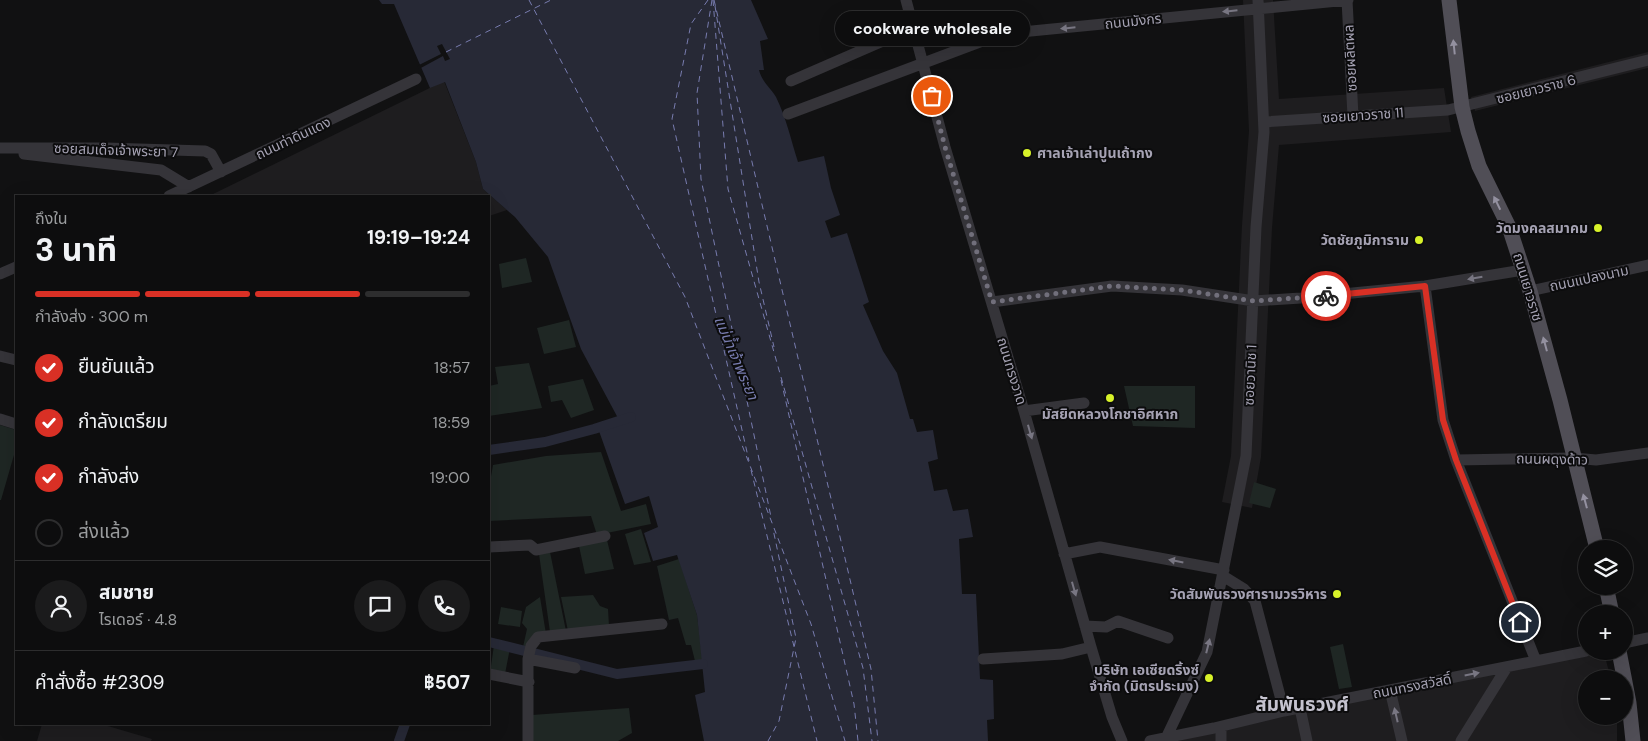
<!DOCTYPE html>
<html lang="th">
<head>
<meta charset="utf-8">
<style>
  :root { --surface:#0d0d0e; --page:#1b1b1c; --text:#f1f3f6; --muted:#9a9c9e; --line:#2d2d2e; --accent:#d93025 }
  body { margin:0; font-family:"DM Sans","Noto Sans Thai",sans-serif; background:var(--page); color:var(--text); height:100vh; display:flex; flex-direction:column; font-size:19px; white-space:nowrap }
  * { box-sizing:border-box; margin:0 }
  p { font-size:16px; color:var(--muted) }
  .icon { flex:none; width:28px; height:28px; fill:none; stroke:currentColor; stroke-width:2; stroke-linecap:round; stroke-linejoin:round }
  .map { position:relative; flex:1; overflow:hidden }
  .sheet { position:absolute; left:15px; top:195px; width:475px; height:530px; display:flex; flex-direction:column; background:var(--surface); border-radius:0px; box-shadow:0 5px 20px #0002,0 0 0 1px var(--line) }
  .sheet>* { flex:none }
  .fabs { position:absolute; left:1578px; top:540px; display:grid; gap:10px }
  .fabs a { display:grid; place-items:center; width:55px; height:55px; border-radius:50%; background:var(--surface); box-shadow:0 5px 20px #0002,0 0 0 1px var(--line); font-size:25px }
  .pin { position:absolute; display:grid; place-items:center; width:42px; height:42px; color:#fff; margin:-21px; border:2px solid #fff; border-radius:50%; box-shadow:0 1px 5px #0007 }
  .courier { position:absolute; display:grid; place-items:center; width:50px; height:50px; margin:-25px; border:4px solid #d93025; border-radius:50%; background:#fff; color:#222; box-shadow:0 1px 6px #0007 }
  .bubble { position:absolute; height:35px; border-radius:18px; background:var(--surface); box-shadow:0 5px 20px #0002,0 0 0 1px var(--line); font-size:16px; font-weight:700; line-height:35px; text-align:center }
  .headline em { font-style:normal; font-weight:700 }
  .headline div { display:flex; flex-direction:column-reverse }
  .headline { display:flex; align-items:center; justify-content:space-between; height:85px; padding:0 20px }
  h1 { font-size:32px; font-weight:700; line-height:38px }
  .bar { display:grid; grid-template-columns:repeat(4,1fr); gap:8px 5px; align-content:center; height:60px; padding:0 20px }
  .bar i { height:6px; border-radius:4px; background:var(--line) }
  .bar .current { background:var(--accent) }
  .bar p { grid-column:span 4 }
  .line { display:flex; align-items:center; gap:12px; padding:0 20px; border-top:1px solid var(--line) }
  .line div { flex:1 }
  .round { display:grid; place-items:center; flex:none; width:52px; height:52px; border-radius:26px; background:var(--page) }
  ol { padding:0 20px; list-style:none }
  li { display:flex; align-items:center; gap:15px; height:55px }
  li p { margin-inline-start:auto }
  li .icon { padding:5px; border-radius:50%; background:var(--accent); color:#fff; stroke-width:4 }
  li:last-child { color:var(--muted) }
  li i { width:28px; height:28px; border:2px solid var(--line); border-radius:50% }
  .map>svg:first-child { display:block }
  .built { fill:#1e1d1f }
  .green { fill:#1f2724 }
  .water { fill:#272936 }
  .pier { fill:#111112 }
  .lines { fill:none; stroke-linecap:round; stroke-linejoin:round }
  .canal { stroke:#272936; stroke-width:10 }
  .ferry { stroke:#787caf; stroke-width:1; stroke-dasharray:6 5; stroke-linecap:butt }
  .minor { stroke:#353439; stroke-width:11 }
  .major { stroke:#504e56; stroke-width:15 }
  .oneway { fill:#787682 }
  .oneway2 { fill:#9491a0 }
  .done { stroke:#716f7b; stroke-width:5; stroke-dasharray:0 9 }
  .route { stroke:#d93025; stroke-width:6 }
  .poi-dot { fill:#d8f229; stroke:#0c0c0d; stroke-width:2 }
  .labels { text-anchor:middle; stroke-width:4; stroke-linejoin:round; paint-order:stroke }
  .street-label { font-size:14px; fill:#a5a2b3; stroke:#0c0c0d }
  .poi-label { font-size:14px; font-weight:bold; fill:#a5a2b3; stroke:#0c0c0d; text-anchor:end }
  .water-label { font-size:15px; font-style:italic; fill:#787caf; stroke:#0c0c0d }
  .district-label { font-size:19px; font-weight:bold; fill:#c5c3cf; stroke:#0c0c0d }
</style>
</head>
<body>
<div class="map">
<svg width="1648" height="741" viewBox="0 0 1648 741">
  <rect width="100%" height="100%" fill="#111112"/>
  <path class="built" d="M 1243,0 L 1273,0 L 1279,99 L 1444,88 L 1451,132 L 1279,145 L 1272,228 L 1261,457 L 1252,508 L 1222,502 L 1231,456 L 1242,225 L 1249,131 Z
    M 1648,52 L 1648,68 L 1475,111 L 1471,97 Z
    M 444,81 L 476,162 L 483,189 L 507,210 L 489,216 L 489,196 L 209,196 Z
    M 1604,653 L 1611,679 L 1586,679 L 1586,716 L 1617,716 L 1617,741 L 1173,741 L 1270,718 L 1472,677 Z
    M 42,724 L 101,724 L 152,739 L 151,741 L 37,741 Z"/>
  <path class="green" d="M 526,258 L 532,282 L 502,288 L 499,264 Z
    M 569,320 L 576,347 L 544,354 L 537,328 Z
    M 529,363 L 542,408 L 489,416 L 489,386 L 498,384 L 495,367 Z
    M 583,379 L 594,410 L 571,418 L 562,400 L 551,402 L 548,386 Z
    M 1124,386 L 1195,386 L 1195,428 L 1133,426 Z
    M 0,425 L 16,430 L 16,448 L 1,500 L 0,500 Z
    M 601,452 L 621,511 L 646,504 L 651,524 L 597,535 L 591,516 L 489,521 L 489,488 L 493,465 L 546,456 Z
    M 1254,482 L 1276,489 L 1270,508 L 1249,503 Z
    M 641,529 L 651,562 L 634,565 L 625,534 Z
    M 607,540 L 614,569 L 585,574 L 579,546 Z
    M 550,552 L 566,631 L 550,632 L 539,554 Z
    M 679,559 L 697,615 L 703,664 L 696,665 L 691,645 L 686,645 L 678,618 L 669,620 L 657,566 Z
    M 593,595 L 600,606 L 608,609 L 609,626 L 568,631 L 561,597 Z
    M 540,597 L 546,634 L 528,648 L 523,647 L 527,629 L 522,623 L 526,607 Z
    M 501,607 L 522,611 L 520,627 L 498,624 Z
    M 1343,644 L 1352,687 L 1339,689 L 1330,647 Z
    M 494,645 L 510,648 L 505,674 L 490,673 Z
    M 629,708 L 632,733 L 618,741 L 532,741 L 532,715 Z"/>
  <path class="water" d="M 379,0 L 751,0 L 768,39 L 760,41 L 764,70 L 759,70 C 762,82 770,87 776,97 C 786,117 791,140 798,162 L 824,156 L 831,188 L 840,215 L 825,221 L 831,238 L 847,233 L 869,302 L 863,305 L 883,351 L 897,373 L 910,419 L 913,419 L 917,432 L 933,430 L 938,459 L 928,462 L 934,491 L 947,489 L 953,511 L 968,509 L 973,537 L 959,539 L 962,594 L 976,594 L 980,679 L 993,680 L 994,719 L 987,720 L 988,741 L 704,741 L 695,695 L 705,692 L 697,615 L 677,555 L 653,561 L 644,533 L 658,527 L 649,496 L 625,504 L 599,431 L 619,420 L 581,349 L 548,257 L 515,217 L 483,189 L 476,162 L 445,82 L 430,88 L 394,4 L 382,4 Z"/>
  <path class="pier" d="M 442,44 L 450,59 L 445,61 L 443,56 L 419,69 L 417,66 L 441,54 L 437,46 Z"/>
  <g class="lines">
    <path class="canal" d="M 489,450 L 545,442 L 594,429 L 631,417
      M 489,642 L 617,674 L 703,664
      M 399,741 L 405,724"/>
    <path class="ferry" d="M 529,0 L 685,297 L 811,624 L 845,741
      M 708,0 L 691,24 L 672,119 L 749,461
      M 712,0 L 697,93 L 701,179 L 771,517
      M 713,0 L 728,189 L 863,668 L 872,741
      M 714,0 L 871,669 L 878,741
      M 715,6 L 759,282 L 774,347
      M 446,52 L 551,0
      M 781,380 L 854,704 L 858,741
      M 751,470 L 817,741
      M 768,741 L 779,721 L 796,638 L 773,529"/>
    <path class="minor" d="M 906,0 L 945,147 L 1024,411 L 1091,647 L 1112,717 L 1122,741
      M 1347,0 L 1353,116
      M 791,81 L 883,41 L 914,30
      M 788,114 L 1001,34 L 1348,0
      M 1264,122 L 1448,110 L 1648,60
      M 1,148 L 106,148 L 205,151 L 211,154 L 221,172
      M 24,154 L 161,170 L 189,187
      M 169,196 L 416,79
      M 0,274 L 16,267
      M 1425,286 L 1443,420 L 1456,460 L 1536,661
      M 1530,291 L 1648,265
      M 992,302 L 1112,286 L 1182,290 L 1254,301 L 1301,298 L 1425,286 L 1523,270
      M 0,356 L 16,360
      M 1024,411 L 1084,403
      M 0,419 L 16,424
      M 1456,460 L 1574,458 L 1596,460 L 1648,453
      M 489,547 L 530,545 L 536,550 L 605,536
      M 1064,554 L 1100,547 L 1224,570
      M 1223,576 L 1244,589 L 1255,601 L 1284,711
      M 1085,626 L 1106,627 L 1118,621 L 1168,638
      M 1624,643 L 1648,638
      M 528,659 L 575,668
      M 983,659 L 1062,654 L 1091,647
      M 489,674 L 529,682
      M 1390,690 L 1402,741
      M 1300,708 L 1307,741
      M 1166,738 L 1207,652 L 1246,456 L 1256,227 L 1264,132 L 1258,0
      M 528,741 L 528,659 L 531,646 L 538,637 L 662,624
      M 1150,741 L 1214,728 L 1284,711 L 1586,651
      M 1221,741 L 1221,727
      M 1461,741 L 1507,667"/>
    <path class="major" d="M 1449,0 L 1462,107 L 1468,131 L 1479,166 L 1509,227 L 1530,291 L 1560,400 L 1597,549
      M 1606,586 L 1612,614
      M 1619,651 L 1629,703 L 1633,741"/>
  </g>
  <defs><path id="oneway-solid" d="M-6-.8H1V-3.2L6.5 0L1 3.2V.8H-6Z" transform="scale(1.25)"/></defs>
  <g class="oneway">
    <use href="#oneway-solid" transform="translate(1230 11) rotate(174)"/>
    <use href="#oneway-solid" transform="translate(1068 28) rotate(174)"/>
    <use href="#oneway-solid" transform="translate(1475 278) rotate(170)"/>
    <use href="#oneway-solid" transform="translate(1030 432) rotate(74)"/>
    <use href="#oneway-solid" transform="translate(1176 561) rotate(-169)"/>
    <use href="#oneway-solid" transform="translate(1074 589) rotate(74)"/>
    <use href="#oneway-solid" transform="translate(1208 646) rotate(-76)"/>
    <use href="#oneway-solid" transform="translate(1472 674) rotate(-11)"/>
    <use href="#oneway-solid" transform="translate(1396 715) rotate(-103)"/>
  </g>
  <g class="oneway2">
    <use href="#oneway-solid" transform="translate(1454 47) rotate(-96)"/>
    <use href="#oneway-solid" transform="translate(1497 203) rotate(-116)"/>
    <use href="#oneway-solid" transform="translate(1545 344) rotate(-105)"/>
    <use href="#oneway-solid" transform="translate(1585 501) rotate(-105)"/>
  </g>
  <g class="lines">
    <path class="done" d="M 932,96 L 945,147 L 992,302 L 1112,286 L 1182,290 L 1254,301 L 1326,296"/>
    <path class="route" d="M 1326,296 L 1425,286 L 1443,420 L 1456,460 L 1520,622"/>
  </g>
  <g class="poi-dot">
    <circle cx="1027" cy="153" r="5"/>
    <circle cx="1598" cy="228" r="5"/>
    <circle cx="1419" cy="240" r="5"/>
    <circle cx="1110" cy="398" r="5"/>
    <circle cx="1337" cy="594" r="5"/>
    <circle cx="1209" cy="678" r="5"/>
  </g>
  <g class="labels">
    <g class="street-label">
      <text transform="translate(1133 21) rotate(-6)" y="5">ถนนมังกร</text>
      <text transform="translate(1350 58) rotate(-93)" y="5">ซอยผลิตผล</text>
      <text transform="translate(1536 89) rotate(-14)" y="5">ซอยเยาวราช 6</text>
      <text transform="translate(1363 115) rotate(-4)" y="5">ซอยเยาวราช 11</text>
      <text transform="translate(293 138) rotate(-25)" y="5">ถนนท่าดินแดง</text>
      <text transform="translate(116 150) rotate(2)" y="5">ซอยสมเด็จเจ้าพระยา 7</text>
      <text transform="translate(1589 278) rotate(-12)" y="5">ถนนแปลงนาม</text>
      <text transform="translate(1528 287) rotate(73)" y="5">ถนนเยาวราช</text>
      <text transform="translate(1012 371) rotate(73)" y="5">ถนนทรงวาด</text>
      <text transform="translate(1250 375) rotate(-87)" y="5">ซอยวานิช 1</text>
      <text transform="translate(1552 459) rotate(1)" y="5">ถนนผดุงด้าว</text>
      <text transform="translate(1412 686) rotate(-11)" y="5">ถนนทรงสวัสดิ์</text>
    </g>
    <g class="poi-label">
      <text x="1037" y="158" text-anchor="start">ศาลเจ้าเล่าปูนเถ้ากง</text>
      <text x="1588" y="233">วัดมงคลสมาคม</text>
      <text x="1409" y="245">วัดชัยภูมิการาม</text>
      <text x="1110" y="419" text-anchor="middle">มัสยิดหลวงโกชาอิศหาก</text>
      <text x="1327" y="599">วัดสัมพันธวงศารามวรวิหาร</text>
      <text x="1199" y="675">บริษัท เอเซียดริ้งซ์<tspan x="1199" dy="16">จำกัด (มิตรประมง)</tspan></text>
    </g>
    <g class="water-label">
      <text transform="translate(736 358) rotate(67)" y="5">แม่น้ำเจ้าพระยา</text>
    </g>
    <g class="district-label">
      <text x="1302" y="711">สัมพันธวงศ์</text>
    </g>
  </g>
</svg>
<div class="fabs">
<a><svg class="icon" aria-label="layers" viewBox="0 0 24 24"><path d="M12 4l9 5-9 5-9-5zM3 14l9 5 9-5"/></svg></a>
<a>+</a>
<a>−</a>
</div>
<div class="pin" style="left:932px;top:96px;background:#ea580c"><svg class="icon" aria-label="bag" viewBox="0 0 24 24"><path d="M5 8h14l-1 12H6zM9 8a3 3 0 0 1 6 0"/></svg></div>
<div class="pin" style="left:1520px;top:622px;background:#1f2937"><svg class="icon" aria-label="home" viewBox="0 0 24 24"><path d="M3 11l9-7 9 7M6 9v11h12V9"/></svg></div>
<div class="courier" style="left:1326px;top:296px"><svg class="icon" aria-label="bike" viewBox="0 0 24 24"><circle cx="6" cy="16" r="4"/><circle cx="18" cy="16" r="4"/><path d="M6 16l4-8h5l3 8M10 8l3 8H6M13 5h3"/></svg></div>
<div class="bubble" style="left:835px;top:11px;width:195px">cookware wholesale</div>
<section class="sheet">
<div class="headline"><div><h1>3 นาที</h1><p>ถึงใน</p></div><em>19:19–19:24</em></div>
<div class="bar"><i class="current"></i><i class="current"></i><i class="current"></i><i></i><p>กำลังส่ง · 300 m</p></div>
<ol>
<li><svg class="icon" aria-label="check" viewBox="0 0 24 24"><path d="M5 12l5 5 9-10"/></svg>ยืนยันแล้ว<p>18:57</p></li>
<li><svg class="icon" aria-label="check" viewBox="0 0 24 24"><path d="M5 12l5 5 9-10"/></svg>กำลังเตรียม<p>18:59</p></li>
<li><svg class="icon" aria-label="check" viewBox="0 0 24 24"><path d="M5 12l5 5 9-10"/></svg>กำลังส่ง<p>19:00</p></li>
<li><i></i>ส่งแล้ว</li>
</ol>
<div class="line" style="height:90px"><a class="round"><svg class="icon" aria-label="person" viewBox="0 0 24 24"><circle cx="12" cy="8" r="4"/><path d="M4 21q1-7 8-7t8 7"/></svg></a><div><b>สมชาย</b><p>ไรเดอร์ · 4.8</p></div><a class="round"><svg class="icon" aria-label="chat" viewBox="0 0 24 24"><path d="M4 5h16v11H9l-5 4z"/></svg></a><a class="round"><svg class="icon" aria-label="phone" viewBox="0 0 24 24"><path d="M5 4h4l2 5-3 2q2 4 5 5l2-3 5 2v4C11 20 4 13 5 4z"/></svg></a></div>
<div class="line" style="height:65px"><div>คำสั่งซื้อ #2309</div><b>฿507</b></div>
</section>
</div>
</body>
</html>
